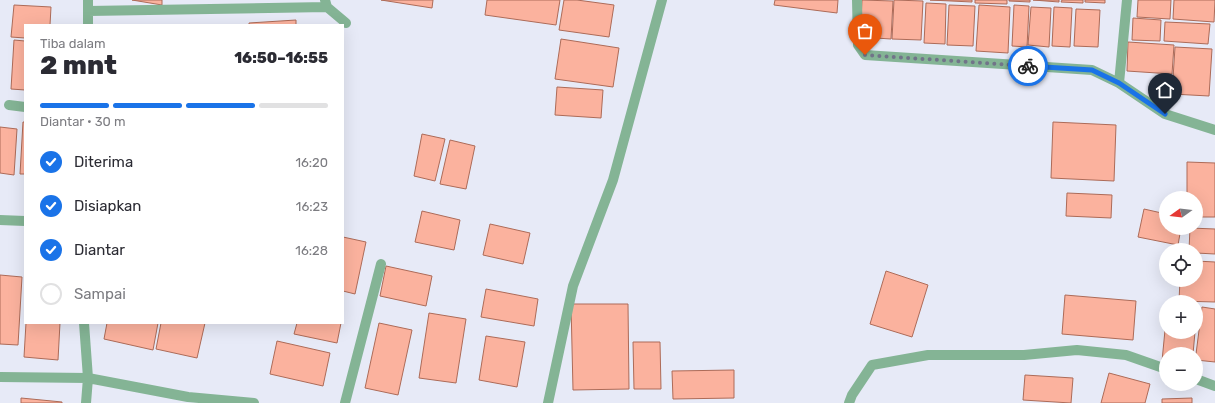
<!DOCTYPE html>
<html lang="id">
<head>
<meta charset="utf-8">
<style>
  :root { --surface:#fff; --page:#f2f2f3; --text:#2b2b33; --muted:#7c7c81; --line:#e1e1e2; --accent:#1a73e8 }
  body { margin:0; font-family:Rubik,sans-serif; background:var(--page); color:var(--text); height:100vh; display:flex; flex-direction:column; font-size:15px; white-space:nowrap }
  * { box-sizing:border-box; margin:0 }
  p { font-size:13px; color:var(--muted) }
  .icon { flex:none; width:22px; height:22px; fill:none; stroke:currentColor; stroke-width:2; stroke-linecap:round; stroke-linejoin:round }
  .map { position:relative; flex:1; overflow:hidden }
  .side { position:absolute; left:24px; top:24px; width:320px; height:300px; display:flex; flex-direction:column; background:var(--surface); border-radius:0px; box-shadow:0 4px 16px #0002 }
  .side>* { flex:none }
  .needle { width:26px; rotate:255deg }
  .controls { position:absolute; left:1159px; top:191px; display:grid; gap:8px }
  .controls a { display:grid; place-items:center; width:44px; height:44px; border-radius:50%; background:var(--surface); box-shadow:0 4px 16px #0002; font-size:20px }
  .pin { position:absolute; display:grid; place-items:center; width:34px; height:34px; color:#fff; margin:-41px -17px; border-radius:50% 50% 50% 0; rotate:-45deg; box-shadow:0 0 4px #0007 }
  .pin .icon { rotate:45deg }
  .courier { position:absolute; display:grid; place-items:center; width:40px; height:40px; margin:-20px; border:3px solid #1a73e8; border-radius:50%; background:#fff; color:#222; box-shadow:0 1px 5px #0007 }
  .head em { font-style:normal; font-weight:800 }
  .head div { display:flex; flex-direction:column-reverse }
  .head { display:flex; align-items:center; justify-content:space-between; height:68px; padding:0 16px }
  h1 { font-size:26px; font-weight:800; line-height:30px }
  .bar { display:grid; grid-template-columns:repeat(4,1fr); gap:6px 4px; align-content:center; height:48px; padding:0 16px }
  .bar i { height:5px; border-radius:3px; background:var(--line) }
  .bar .active { background:var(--accent) }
  .bar p { grid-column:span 4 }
  ol { padding:0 16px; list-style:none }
  li { display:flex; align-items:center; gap:12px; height:44px }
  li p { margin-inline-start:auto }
  li .icon { padding:4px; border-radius:50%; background:var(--accent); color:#fff; stroke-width:4 }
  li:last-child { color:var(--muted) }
  li i { width:22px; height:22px; border:2px solid var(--line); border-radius:50% }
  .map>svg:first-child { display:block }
  .building { fill:#fbb29e; stroke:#ad6b58 }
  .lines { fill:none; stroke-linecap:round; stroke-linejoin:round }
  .minor { stroke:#84b495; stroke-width:10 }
  .done { stroke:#717489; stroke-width:4; stroke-dasharray:0 7.2 }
  .route { stroke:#1a73e8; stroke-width:5 }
</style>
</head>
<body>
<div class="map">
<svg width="1215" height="403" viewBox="0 0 1215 403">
  <rect width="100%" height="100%" fill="#e7eaf7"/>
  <path class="building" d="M 132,0 L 162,0 L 162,5 Z
    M 381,0 L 433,0 L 432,8 Z
    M 487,0 L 560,0 L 556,25 L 485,15 Z
    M 564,0 L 577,0 L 614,5 L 609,37 L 559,30 Z
    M 775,0 L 838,0 L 837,13 L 774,5 Z
    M 862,0 L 893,1 L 891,39 L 860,37 Z
    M 894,0 L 923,1 L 921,40 L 892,39 Z
    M 930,0 L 972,0 L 972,2 Z
    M 975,0 L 1007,0 L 1007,4 L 975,3 Z
    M 1009,0 L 1030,0 L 1030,2 L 1009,1 Z
    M 1033,0 L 1059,0 L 1059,2 Z
    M 1062,0 L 1083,0 L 1083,3 L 1061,2 Z
    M 1085,0 L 1105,0 L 1105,3 L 1085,2 Z
    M 1138,0 L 1171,0 L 1170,19 L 1137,17 Z
    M 1174,0 L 1215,0 L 1214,22 L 1173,19 Z
    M 926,3 L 946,4 L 945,44 L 924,43 Z
    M 14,5 L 51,7 L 50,25 L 25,25 L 25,38 L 11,37 Z
    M 949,5 L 975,6 L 973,46 L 947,45 Z
    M 979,5 L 1010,7 L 1008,53 L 976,51 Z
    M 1014,5 L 1029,6 L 1027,47 L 1012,46 Z
    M 1031,7 L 1051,8 L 1049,47 L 1028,45 Z
    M 1054,7 L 1072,8 L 1070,47 L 1052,46 Z
    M 1076,9 L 1100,10 L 1098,47 L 1074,46 Z
    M 1133,18 L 1161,20 L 1160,41 L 1132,40 Z
    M 296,20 L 296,25 L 249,25 L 249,23 Z
    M 1165,22 L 1210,24 L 1208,44 L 1164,41 Z
    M 561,39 L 619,48 L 613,87 L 555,79 Z
    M 14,40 L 25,41 L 25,90 L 11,89 Z
    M 1128,42 L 1174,45 L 1172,74 L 1127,71 Z
    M 1175,47 L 1212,49 L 1209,96 L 1172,94 Z
    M 557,87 L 603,90 L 601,118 L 555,115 Z
    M 23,122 L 25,122 L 25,174 L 20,174 Z
    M 1053,122 L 1116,125 L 1114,181 L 1051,178 Z
    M 0,127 L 17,129 L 14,175 L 0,173 Z
    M 422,134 L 445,139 L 435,181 L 414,176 Z
    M 450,140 L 475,146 L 466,189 L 440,184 Z
    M 1187,162 L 1215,163 L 1215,217 L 1196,217 L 1196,198 L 1187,198 Z
    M 1067,193 L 1112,195 L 1111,218 L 1066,216 Z
    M 1144,209 L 1166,214 L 1166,228 L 1181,228 L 1178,245 L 1138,237 Z
    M 422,211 L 460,220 L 454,250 L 415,242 Z
    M 490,224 L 530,233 L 523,264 L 483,255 Z
    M 1190,228 L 1215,229 L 1215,254 L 1196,253 L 1196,250 L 1189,250 Z
    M 343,237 L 366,242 L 355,294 L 343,291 Z
    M 1196,261 L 1215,262 L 1215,302 L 1179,301 L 1180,280 L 1196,280 Z
    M 386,266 L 432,276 L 426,306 L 380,296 Z
    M 886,271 L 928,285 L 912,337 L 870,324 Z
    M 0,275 L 22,277 L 18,345 L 0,344 Z
    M 486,289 L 538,299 L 534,326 L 481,317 Z
    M 1065,295 L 1136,301 L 1133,340 L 1062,334 Z
    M 571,304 L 628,304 L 629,389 L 573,390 Z
    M 1202,307 L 1215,309 L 1215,362 L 1196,360 L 1196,354 Z
    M 429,313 L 466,319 L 456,383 L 419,378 Z
    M 1166,320 L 1166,332 L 1195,332 L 1193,354 L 1166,354 L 1166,362 L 1162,361 Z
    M 26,323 L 60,323 L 58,360 L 24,357 Z
    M 107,323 L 158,323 L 153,350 L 104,339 Z
    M 161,323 L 205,323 L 197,358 L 156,349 Z
    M 297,323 L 341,323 L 337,343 L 294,334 Z
    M 379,323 L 412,330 L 398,395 L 365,388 Z
    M 486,336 L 525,342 L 517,387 L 479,380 Z
    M 277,341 L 330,353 L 323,386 L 270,374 Z
    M 633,342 L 660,342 L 661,389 L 634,389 Z
    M 734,370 L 734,398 L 673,399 L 672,371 Z
    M 1109,373 L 1150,384 L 1145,403 L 1101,403 Z
    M 1025,375 L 1073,378 L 1071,403 L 1023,400 Z
    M 21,398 L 62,402 L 62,403 L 21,403 Z
    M 1192,398 L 1192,403 L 1162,403 L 1162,399 Z"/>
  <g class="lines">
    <path class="minor" d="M 325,0 L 327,7 L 346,23
      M 857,0 L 858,45 L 865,55 L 1092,70 L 1119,83 L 1165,114 L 1215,130
      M 88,11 L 327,7
      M 88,25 L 88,0
      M 1119,83 L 1127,0
      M 9,105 L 25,107
      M 0,220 L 25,221
      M 84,323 L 88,378 L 86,403
      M 0,377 L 88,378 L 188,397 L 254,403
      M 1196,379 L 1215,386
      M 345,403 L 381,264
      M 548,403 L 573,286 L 613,180 L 662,0
      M 849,403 L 852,395 L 872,365 L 928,355 L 1024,355 L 1077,350 L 1126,355 L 1166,369"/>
  </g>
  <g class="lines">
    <path class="done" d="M 865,55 L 1028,66"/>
    <path class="route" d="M 1028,66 L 1092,70 L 1119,83 L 1165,114"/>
  </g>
</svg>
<div class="controls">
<a><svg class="needle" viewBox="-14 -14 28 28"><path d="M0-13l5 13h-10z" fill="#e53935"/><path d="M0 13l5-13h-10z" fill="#7c7c81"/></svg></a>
<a><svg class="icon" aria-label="locate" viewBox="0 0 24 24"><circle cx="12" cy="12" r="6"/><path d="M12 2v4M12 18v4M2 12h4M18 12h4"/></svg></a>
<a>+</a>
<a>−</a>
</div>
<div class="pin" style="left:865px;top:55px;background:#ea580c"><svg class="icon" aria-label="bag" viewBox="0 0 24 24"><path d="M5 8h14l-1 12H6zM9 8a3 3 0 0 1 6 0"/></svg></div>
<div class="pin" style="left:1165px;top:114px;background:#1f2937"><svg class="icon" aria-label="home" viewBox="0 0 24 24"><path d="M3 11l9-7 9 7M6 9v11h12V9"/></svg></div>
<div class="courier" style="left:1028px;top:66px"><svg class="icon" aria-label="bike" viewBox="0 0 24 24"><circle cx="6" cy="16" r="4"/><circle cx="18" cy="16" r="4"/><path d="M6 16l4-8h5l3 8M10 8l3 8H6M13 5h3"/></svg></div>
<section class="side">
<div class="head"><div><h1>2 mnt</h1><p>Tiba dalam</p></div><em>16:50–16:55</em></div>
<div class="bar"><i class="active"></i><i class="active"></i><i class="active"></i><i></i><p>Diantar · 30 m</p></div>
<ol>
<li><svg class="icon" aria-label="check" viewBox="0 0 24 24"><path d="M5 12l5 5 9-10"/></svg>Diterima<p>16:20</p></li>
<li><svg class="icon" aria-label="check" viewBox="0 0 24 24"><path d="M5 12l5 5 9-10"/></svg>Disiapkan<p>16:23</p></li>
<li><svg class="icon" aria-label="check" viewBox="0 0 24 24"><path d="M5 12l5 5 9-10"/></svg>Diantar<p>16:28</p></li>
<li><i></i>Sampai</li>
</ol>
</section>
</div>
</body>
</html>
